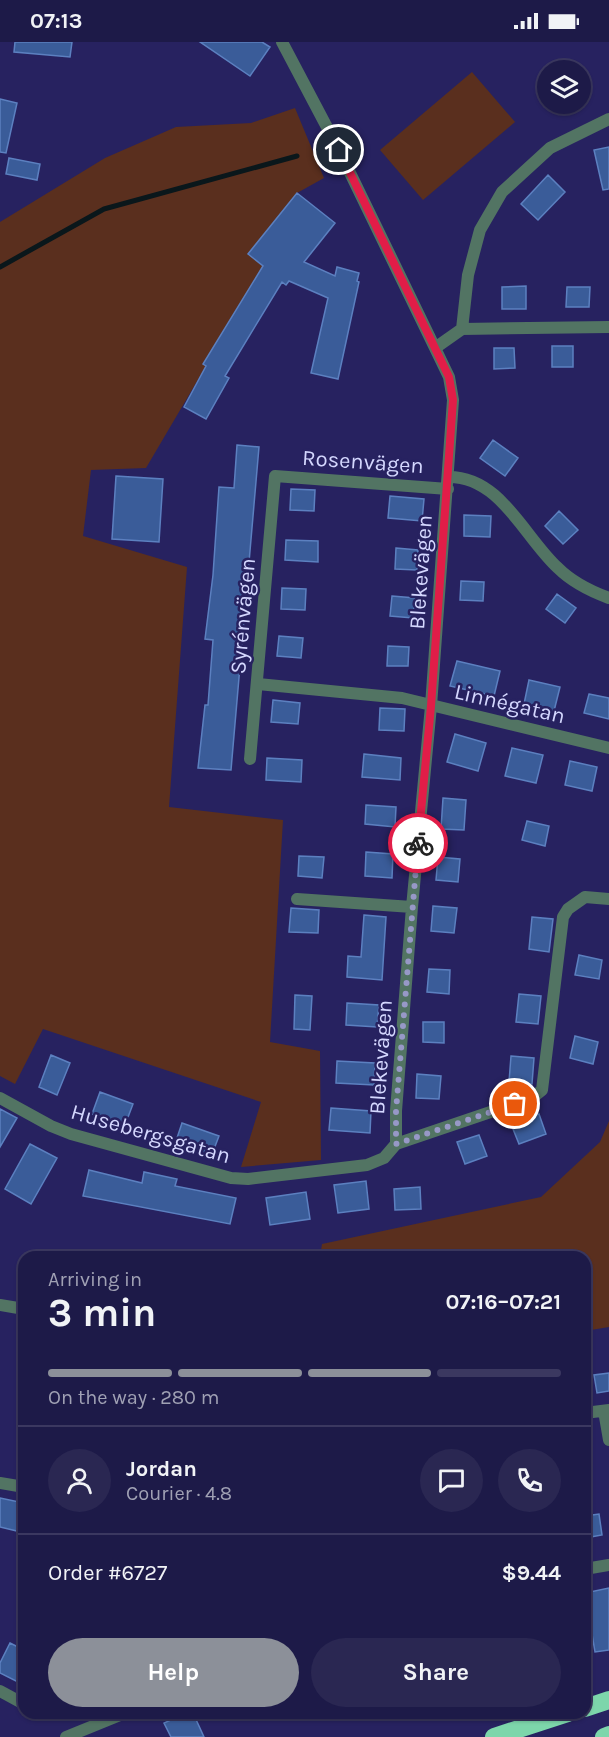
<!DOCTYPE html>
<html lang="en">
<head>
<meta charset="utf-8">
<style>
  :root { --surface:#1d1a48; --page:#2a2752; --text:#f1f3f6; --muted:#a0a1b4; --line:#3b3860; --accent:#8c9099 }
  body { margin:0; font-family:Karla,sans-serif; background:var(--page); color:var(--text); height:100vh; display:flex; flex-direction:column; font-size:22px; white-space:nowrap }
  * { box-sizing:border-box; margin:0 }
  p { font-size:20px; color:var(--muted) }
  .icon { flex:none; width:33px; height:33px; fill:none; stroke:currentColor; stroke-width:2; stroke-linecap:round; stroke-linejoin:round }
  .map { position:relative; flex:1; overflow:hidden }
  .details { position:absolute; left:18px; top:1209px; width:573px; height:468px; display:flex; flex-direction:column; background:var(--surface); border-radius:18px; box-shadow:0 2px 4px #0004,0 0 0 2px var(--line) }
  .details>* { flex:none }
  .buttons { position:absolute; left:537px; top:18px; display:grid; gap:12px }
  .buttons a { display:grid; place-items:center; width:54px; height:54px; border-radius:50%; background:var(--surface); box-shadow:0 2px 4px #0004,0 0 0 2px var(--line); font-size:30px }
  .pin { position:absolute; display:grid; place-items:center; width:51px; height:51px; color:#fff; margin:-26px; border:3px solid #fff; border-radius:50%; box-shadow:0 2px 6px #0007 }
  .courier { position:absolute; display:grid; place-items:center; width:60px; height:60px; margin:-30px; border:4px solid #e11d48; border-radius:50%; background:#fff; color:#222; box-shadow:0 2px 8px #0007 }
  .headline em { font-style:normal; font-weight:700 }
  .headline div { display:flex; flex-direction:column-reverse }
  .headline { display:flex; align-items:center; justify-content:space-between; height:102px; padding:0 30px }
  h1 { font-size:39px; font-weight:700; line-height:45px }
  .bar { display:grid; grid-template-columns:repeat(4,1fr); gap:9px 6px; align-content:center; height:72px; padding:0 30px }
  .bar i { height:8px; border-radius:4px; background:var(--line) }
  .bar .selected { background:var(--accent) }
  .bar p { grid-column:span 4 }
  .line { display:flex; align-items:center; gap:15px; padding:0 30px; border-top:2px solid var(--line) }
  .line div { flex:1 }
  .round { display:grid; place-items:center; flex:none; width:63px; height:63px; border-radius:32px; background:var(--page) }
  .action { display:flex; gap:12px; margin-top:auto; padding:12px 30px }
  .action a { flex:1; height:69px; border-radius:36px; background:var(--accent); color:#fff; font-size:24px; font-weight:700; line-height:69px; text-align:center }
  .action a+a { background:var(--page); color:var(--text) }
  .status { display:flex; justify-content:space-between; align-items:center; height:42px; padding:0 30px; background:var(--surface); direction:ltr }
  .status svg { height:16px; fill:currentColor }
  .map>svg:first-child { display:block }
  .green { fill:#5a2f1e }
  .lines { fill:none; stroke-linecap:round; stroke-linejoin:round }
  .stream { stroke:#0a171b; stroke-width:5 }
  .building { fill:#3a5c99; stroke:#5c80c0; stroke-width:1.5 }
  .minor { stroke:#527463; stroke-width:12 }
  .tertiary { stroke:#527463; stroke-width:12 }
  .motorway { stroke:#7dd6ab; stroke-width:18 }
  .done { stroke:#9798c7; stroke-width:6; stroke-dasharray:0 10.8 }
  .route { stroke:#e11d48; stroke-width:8 }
  .labels { text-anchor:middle; stroke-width:5; stroke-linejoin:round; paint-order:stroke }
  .street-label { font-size:22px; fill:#d4d7fe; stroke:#272260 }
</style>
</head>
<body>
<div class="status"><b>07:13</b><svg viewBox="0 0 49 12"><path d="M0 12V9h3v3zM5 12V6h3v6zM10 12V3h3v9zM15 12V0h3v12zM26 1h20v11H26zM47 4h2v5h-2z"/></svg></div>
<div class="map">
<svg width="609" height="1695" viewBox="0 0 609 1695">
  <rect width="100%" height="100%" fill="#272260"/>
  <path class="green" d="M 472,30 L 515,80 L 423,158 L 380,108 Z
    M 295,66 L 324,136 L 297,151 L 248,212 L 263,224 L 203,322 L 206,324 L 146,426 L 91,428 L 83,494 L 187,525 L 169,765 L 283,778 L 270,1000 L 320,1009 L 321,1118 L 241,1125 L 261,1060 L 43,987 L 15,1042 L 0,1034 L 0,180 L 105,116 L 176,85 L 251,81 Z
    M 609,1079 L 609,1285 L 585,1289 L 585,1215 L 320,1215 L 322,1202 L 541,1155 L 600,1100 Z"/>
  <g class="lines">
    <path class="stream" d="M 0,225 L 104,167 L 297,114"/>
  </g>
  <path class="building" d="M 15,0 L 72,0 L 70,15 L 14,10 Z
    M 200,0 L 262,0 L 270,5 L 250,34 Z
    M 0,57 L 17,61 L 6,111 L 0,110 Z
    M 609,105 L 609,147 L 603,148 L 594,108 Z
    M 9,116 L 40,122 L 37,138 L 6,132 Z
    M 548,133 L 565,150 L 538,178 L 521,162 Z
    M 297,151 L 335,181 L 304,220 L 335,234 L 337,225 L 359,231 L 357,239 L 359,240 L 338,337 L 311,331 L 328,256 L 289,239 L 286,243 L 282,240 L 225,334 L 229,336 L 206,377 L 184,365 L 206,324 L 203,322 L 263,224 L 248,212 Z
    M 526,244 L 526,267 L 502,267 L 502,245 Z
    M 567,245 L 590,245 L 589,265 L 566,265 Z
    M 552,304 L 573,304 L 573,325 L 552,325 Z
    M 494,306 L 514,306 L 515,326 L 494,327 Z
    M 493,398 L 518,416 L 505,434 L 480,416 Z
    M 237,403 L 259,405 L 231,728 L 198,726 L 205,663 L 208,663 L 213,598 L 205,597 L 213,533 L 219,445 L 234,446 Z
    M 116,434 L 163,437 L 159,500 L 112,497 Z
    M 291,447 L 315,448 L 314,469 L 290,468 Z
    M 390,454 L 424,457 L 422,479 L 388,476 Z
    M 559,469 L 578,488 L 563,502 L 545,484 Z
    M 464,473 L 491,474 L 490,495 L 464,494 Z
    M 286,498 L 318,499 L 318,520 L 285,518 Z
    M 396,506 L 418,508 L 417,528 L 395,527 Z
    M 461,539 L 484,540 L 483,559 L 460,558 Z
    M 282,546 L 306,547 L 305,568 L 281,567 Z
    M 557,552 L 576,566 L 565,581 L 546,567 Z
    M 392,554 L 415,556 L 413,576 L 390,574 Z
    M 279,594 L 303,596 L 301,616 L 277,614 Z
    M 388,604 L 409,605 L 408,624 L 387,624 Z
    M 457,619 L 500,629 L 494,654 L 450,644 Z
    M 529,638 L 560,645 L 554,669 L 524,662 Z
    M 589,652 L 609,656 L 609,677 L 584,671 Z
    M 273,658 L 300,661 L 298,682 L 271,680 Z
    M 380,666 L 405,667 L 404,689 L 379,688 Z
    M 455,692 L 486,701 L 478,729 L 447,720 Z
    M 512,706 L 543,713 L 536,741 L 505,734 Z
    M 364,712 L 401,716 L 400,738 L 362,735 Z
    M 267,716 L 302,718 L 301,740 L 266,738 Z
    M 570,719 L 597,725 L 592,749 L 565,743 Z
    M 443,756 L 466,758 L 464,788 L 441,787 Z
    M 366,763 L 396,765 L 395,785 L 365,782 Z
    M 527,779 L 549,784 L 545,804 L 522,798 Z
    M 366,810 L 393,812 L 392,836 L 365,834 Z
    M 299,814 L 324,815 L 322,836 L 298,834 Z
    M 438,815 L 460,817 L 458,840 L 436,838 Z
    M 433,864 L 457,866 L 454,891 L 431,889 Z
    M 291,866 L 319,868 L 318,891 L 289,890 Z
    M 364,873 L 386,875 L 382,938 L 347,935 L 348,914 L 361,915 Z
    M 532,875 L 553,877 L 549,910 L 529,907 Z
    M 579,913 L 602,918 L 599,937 L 575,933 Z
    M 429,927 L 450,928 L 449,952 L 427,950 Z
    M 519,952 L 541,954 L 538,982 L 516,980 Z
    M 295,953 L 312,954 L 310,988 L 294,987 Z
    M 347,961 L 379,963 L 377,985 L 346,983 Z
    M 423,980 L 444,980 L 444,1001 L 423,1000 Z
    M 575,994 L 598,1000 L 593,1022 L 570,1016 Z
    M 51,1013 L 70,1021 L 57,1053 L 39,1045 Z
    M 511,1014 L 534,1016 L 532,1042 L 509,1040 Z
    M 337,1019 L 375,1021 L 374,1043 L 336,1041 Z
    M 417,1032 L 441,1034 L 439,1057 L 416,1056 Z
    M 100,1050 L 133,1062 L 125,1083 L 92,1072 Z
    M 331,1066 L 371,1069 L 370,1091 L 329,1088 Z
    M 0,1067 L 17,1076 L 0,1105 Z
    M 539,1072 L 546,1092 L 519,1102 L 511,1082 Z
    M 182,1081 L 219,1094 L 211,1115 L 175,1102 Z
    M 479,1093 L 487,1114 L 465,1122 L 457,1100 Z
    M 30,1102 L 57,1116 L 31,1162 L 5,1147 Z
    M 89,1128 L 142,1141 L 144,1130 L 177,1137 L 175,1144 L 236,1156 L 230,1182 L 83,1154 Z
    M 366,1139 L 369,1167 L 338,1171 L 334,1143 Z
    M 420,1145 L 421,1167 L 395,1168 L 394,1147 Z
    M 306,1150 L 310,1177 L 270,1183 L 266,1156 Z
    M 609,1331 L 609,1349 L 597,1351 L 594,1333 Z
    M 0,1456 L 24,1461 L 21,1490 L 0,1485 Z
    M 599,1472 L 602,1493 L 585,1496 L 585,1474 Z
    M 609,1546 L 609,1608 L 595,1610 L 585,1551 Z
    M 10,1601 L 24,1608 L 24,1643 L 0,1631 L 0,1621 Z
    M 186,1671 L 193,1671 L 204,1695 L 171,1695 L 164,1681 Z"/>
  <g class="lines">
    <path class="minor" d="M 282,0 L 339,108 L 435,306 L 449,335 L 453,358 L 431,664 L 412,865 L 396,1069 L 396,1102
      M 462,287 L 609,285
      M 435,306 L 462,287 L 468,233 L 480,188 L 502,150 L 550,106 L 609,77
      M 449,435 C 501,435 524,495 558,526 C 572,540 590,549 609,556
      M 258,642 L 402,656 L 609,706
      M 250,717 L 275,434 L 448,447
      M 297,857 L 412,865
      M 0,1056 L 51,1084 L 71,1092 L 231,1136 L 248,1137 L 367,1123 L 384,1116 L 396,1102
      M 396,1102 L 532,1056 L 542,1048 L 563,875 L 568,867 L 585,855 L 609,857
      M 0,1263 L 24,1267
      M 604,1369 L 609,1398
      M 585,1371 L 609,1368
      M 0,1441 L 24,1445
      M 0,1649 L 24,1662"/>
    <path class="tertiary" d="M 585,1527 L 609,1523
      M 66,1695 L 125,1671"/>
    <path class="motorway" d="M 585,1666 L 609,1658
      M 494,1695 L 568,1671
      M 604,1695 L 609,1693"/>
  </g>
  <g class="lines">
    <path class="done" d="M 418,801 L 396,1069 L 396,1102 L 515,1062"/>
    <path class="route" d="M 339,108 L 449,335 L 453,358 L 431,664 L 418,801"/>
  </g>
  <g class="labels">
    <g class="street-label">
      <text transform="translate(363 419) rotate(4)" y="8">Rosenvägen</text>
      <text transform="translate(420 530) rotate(-86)" y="8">Blekevägen</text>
      <text transform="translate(242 574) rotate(-85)" y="8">Syrénvägen</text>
      <text transform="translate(510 661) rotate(13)" y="8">Linnégatan</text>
      <text transform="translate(380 1015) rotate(-86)" y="8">Blekevägen</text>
      <text transform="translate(151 1091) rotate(16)" y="8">Husebergsgatan</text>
    </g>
  </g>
</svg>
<div class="buttons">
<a><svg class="icon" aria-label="layers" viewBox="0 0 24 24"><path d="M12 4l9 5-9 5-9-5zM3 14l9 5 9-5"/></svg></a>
</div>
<div class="pin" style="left:515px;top:1062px;background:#ea580c"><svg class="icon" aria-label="bag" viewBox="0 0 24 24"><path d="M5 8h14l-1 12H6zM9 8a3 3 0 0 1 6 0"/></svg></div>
<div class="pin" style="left:339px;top:108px;background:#1f2937"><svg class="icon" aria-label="home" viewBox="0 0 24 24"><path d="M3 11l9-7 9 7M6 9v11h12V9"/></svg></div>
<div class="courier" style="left:418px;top:801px"><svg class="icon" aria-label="bike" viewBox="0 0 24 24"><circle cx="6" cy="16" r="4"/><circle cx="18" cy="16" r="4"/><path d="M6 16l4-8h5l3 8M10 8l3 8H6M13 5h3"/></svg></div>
<section class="details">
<div class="headline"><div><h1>3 min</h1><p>Arriving in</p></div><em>07:16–07:21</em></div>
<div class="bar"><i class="selected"></i><i class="selected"></i><i class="selected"></i><i></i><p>On the way · 280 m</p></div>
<div class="line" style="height:108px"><a class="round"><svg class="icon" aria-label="person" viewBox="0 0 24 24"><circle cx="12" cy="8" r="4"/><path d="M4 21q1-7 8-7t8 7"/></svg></a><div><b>Jordan</b><p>Courier · 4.8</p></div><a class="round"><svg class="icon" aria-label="chat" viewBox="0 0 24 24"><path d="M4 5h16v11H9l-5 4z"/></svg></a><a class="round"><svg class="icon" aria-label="phone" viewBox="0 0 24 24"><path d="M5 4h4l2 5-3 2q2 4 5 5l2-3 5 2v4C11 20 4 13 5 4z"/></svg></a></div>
<div class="line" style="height:78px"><div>Order #6727</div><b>$9.44</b></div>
<div class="action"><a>Help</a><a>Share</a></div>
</section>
</div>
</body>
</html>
